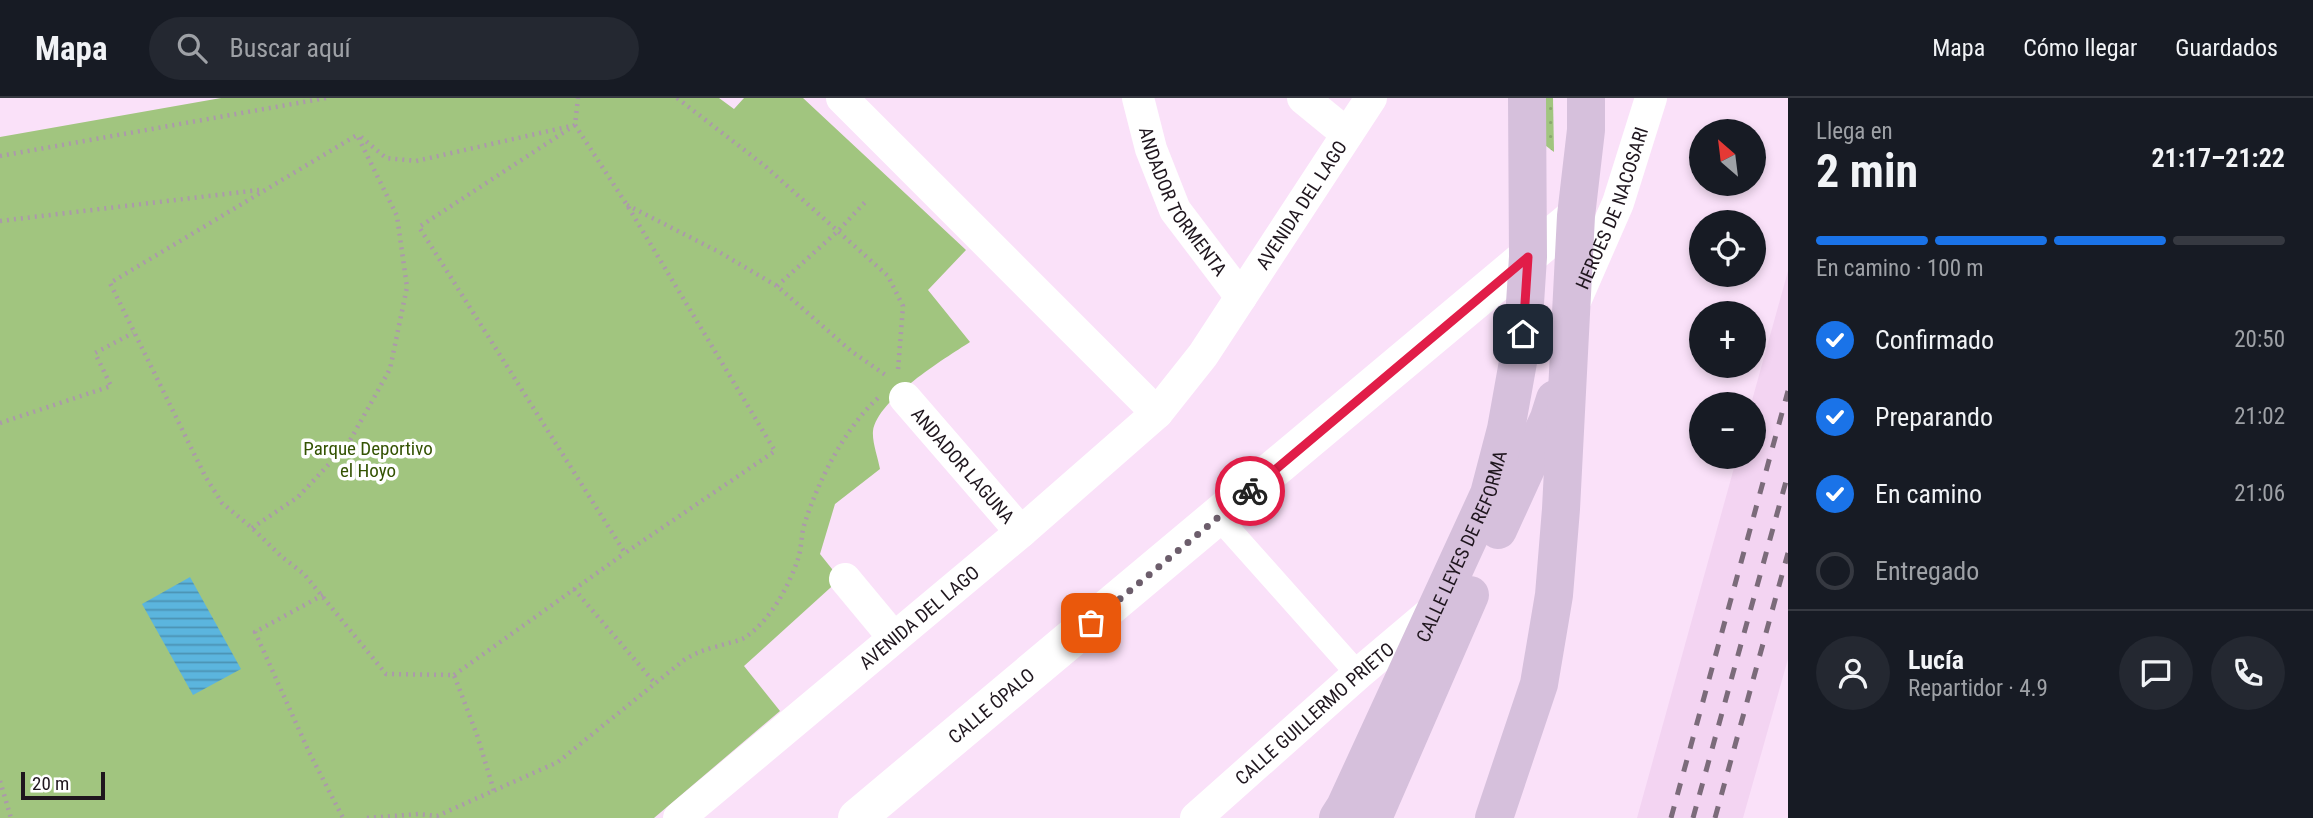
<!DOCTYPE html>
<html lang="es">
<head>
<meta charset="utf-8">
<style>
  :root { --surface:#171b24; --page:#242831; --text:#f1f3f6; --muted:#9ea1a6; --line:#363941; --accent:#1a73e8 }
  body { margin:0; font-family:"Roboto Condensed",sans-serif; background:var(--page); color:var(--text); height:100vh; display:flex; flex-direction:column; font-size:26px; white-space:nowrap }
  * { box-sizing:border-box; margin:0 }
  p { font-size:23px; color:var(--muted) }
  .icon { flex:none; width:38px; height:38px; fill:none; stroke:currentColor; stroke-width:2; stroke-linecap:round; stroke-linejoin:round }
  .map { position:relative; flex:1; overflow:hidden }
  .side { display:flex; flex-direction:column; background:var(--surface); width:525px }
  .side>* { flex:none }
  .needle { width:46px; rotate:332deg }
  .fabs { position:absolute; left:1689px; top:21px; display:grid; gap:14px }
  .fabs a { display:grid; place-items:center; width:77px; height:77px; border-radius:50%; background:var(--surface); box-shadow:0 4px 10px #0003; font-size:35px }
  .scale { position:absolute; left:21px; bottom:18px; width:84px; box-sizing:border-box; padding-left:7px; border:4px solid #1f161e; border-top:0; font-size:19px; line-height:24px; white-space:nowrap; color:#1f161e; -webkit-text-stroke:5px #fff; paint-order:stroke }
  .pin { position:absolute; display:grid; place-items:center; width:60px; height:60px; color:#fff; margin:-30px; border-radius:14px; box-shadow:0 4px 10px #0006 }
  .courier { position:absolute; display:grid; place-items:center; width:70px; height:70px; margin:-35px; border:5px solid #e11d48; border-radius:50%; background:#fff; color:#222; box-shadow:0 2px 9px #0007 }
  .head em { font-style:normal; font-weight:700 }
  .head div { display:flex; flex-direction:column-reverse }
  .head { display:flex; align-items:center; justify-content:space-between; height:119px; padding:0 28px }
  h1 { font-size:46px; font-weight:700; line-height:52px }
  .bar { display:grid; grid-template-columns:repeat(4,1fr); gap:10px 7px; align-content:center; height:84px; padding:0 28px }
  .bar i { height:9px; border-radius:5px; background:var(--line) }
  .bar .on { background:var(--accent) }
  .bar p { grid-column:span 4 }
  .line { display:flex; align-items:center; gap:18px; padding:0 28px; border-top:2px solid var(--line) }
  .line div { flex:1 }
  .round { display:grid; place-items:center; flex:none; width:74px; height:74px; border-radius:37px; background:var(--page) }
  ol { padding:0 28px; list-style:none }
  li { display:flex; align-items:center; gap:21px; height:77px }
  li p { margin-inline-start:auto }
  li .icon { padding:7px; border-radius:50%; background:var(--accent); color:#fff; stroke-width:4 }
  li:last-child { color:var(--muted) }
  li i { width:38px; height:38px; border:4px solid var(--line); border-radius:50% }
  header { display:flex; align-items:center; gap:42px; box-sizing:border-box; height:98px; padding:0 35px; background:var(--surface); border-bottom:2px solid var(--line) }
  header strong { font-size:33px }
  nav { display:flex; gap:38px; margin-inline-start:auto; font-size:24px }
  .search { width:490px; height:63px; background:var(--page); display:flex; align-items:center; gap:18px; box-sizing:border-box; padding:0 24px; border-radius:38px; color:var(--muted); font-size:26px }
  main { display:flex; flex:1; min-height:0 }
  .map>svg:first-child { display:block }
  .built { fill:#f3d4f2 }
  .grass { fill:url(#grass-dots) }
  .park { fill:#a1c57f }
  .water { fill:url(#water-rules) }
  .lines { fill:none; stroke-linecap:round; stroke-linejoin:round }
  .path { stroke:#ac99ab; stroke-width:4.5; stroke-dasharray:2 5; stroke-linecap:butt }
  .pedestrian { stroke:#fff; stroke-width:24 }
  .minor { stroke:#fff; stroke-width:32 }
  .tertiary { stroke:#fff; stroke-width:38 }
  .secondary { stroke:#d6c0dc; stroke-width:38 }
  .rail { stroke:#7b6b7a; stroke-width:5; stroke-dasharray:12 12; stroke-linecap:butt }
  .done { stroke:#6c5d6b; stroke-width:7; stroke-dasharray:0 12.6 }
  .route { stroke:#e11d48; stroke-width:9 }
  .labels { text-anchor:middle; stroke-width:7; stroke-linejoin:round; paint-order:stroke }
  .street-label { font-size:19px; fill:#1f161e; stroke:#fff }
  .park-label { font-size:19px; fill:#345303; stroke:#fff }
</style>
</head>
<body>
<header>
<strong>Mapa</strong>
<div class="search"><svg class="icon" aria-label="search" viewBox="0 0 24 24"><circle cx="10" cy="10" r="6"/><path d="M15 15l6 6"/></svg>Buscar aquí</div>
<nav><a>Mapa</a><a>Cómo llegar</a><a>Guardados</a></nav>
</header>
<main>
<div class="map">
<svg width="1788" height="720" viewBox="0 0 1788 720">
  <defs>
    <pattern id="grass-dots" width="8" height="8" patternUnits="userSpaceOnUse" patternTransform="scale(1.75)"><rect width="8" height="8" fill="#a1c57f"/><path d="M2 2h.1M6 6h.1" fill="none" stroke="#8aa86d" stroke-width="1.8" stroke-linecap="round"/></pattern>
    <pattern id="water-rules" width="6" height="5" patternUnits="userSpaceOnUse" patternTransform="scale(1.75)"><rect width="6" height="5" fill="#5bb5de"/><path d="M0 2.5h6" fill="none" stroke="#4b92b3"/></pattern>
  </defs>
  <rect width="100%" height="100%" fill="#fae1f9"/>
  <path class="built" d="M 1788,173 L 1788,561 L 1743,720 L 1637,720 L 1737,359 L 1754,359 L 1754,306 L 1751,306 Z"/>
  <path class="grass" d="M 1537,0 L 1553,0 L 1554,54 L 1537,41 Z"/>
  <path class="park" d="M 221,0 L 719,0 L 734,11 L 744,0 L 803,0 L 966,152 L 928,192 L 970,244 C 944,261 878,301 873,333 C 872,344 878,360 880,371 L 835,406 L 820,456 L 840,481 L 744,568 L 780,613 L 654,720 L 0,720 L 0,39 Z"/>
  <path class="water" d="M 190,479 L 241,571 L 193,597 L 142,506 Z"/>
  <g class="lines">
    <path class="path" d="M 677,0 L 765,68 L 888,178 L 903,208 L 898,272
      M 575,27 L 419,129 L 625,455 L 775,353 L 627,107 L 575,27 L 578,0
      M 361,39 L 386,60 L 416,63 L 571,28
      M 0,58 L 326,0
      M 627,107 L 719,154 L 777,188 L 851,253 L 887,278
      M 0,123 L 259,92
      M 777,188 L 838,133 L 868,101
      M 0,325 L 111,288 L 95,255 L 133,235
      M 252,430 L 298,399 L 348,346 L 390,271 L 407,189 L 397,118 L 357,37 L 110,185 L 205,378 L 222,405 L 252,430 L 282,459 L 304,476 L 386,576 L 454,577 L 477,637 L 494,693
      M 574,491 L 654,584
      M 323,497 L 255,534 L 309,654 L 343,720
      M 454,577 L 625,455
      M 0,683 L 11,720
      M 367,720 L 419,716 L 437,718 L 558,664 L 684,562 C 695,555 706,551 719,548 C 726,545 737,544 744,540 C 770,523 788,490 798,461 C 802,449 801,436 805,424 C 819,382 844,331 878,300"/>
    <path class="pedestrian" d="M 1218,419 L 1358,576"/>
    <g class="minor">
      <path d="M 842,0 L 1157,315"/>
      <path id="s1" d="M 1138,0 L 1151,51 L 1175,112 L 1241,199"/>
      <path d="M 1303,0 L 1347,36"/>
      <path id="s2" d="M 1576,201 L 1618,105 L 1651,0"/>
      <path id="s3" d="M 905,300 L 1021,434"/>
      <path d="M 845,481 L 894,540"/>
      <path id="s4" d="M 679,720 L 1021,434 L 1157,315 L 1203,257 L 1371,0"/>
      <path id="s5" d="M 1196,720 L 1358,576 L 1435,511"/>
    </g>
    <path class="tertiary" id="s6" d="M 857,720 L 1576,118"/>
    <g class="secondary">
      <path d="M 1498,432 L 1549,320 L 1555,301"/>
      <path id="s7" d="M 1338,720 L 1345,709 L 1489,396 L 1506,331 L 1523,236 L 1528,159 L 1527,0"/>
      <path d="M 1373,720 L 1470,497"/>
      <path d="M 1494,720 L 1539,586 L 1554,497 L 1561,411 L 1576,118 L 1586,32 L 1586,0"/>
    </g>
    <path class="rail" d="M 1671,720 L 1788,293
      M 1693,720 L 1788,376
      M 1715,720 L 1788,455"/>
  </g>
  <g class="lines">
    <path class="done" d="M 1091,525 L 1250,393"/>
    <path class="route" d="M 1250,393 L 1528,159 L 1523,236"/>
  </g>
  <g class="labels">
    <g class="street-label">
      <text dy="7" stroke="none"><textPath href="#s1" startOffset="114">ANDADOR TORMENTA</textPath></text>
      <text dy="7" stroke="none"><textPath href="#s4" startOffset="880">AVENIDA DEL LAGO</textPath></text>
      <text dy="7" stroke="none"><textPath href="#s2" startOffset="98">HEROES DE NACOSARI</textPath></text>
      <text dy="7" stroke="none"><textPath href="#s3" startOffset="89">ANDADOR LAGUNA</textPath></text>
      <text dy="7" stroke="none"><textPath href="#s7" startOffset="299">CALLE LEYES DE REFORMA</textPath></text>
      <text dy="7" stroke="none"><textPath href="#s4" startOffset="313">AVENIDA DEL LAGO</textPath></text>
      <text dy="7" stroke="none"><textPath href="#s6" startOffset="175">CALLE ÓPALO</textPath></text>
      <text dy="7" stroke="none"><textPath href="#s5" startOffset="158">CALLE GUILLERMO PRIETO</textPath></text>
    </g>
    <g class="park-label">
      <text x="368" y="357">Parque Deportivo<tspan x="368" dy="22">el Hoyo</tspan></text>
    </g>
  </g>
</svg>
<div class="fabs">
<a><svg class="needle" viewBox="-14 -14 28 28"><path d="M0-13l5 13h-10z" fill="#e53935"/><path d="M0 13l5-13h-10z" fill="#9ea1a6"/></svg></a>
<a><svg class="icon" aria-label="locate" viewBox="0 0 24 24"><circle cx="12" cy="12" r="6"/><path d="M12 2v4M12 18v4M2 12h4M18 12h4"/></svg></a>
<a>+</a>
<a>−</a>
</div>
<div class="scale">20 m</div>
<div class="pin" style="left:1091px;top:525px;background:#ea580c"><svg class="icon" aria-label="bag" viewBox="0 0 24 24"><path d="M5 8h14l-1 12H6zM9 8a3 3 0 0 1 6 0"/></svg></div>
<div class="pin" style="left:1523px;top:236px;background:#1f2937"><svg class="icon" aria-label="home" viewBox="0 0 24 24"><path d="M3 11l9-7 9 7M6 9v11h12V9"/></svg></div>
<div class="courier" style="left:1250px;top:393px"><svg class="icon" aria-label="bike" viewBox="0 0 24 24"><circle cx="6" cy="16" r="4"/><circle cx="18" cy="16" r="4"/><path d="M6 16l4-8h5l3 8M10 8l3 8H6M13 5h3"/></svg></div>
</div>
<section class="side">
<div class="head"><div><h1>2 min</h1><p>Llega en</p></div><em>21:17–21:22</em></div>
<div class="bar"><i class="on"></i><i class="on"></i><i class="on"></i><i></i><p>En camino · 100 m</p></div>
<ol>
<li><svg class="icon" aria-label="check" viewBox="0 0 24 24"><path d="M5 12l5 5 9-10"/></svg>Confirmado<p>20:50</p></li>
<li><svg class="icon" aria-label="check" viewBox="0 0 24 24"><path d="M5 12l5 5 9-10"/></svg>Preparando<p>21:02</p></li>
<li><svg class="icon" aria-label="check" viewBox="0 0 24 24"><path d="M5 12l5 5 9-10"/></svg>En camino<p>21:06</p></li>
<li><i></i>Entregado</li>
</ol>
<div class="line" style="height:126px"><a class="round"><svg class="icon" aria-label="person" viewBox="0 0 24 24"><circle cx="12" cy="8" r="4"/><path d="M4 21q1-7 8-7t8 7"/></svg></a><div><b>Lucía</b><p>Repartidor · 4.9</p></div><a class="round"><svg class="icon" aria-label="chat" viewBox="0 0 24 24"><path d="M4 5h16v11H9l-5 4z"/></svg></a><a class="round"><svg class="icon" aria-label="phone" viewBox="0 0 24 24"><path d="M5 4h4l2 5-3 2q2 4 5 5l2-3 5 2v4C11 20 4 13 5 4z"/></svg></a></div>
</section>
</main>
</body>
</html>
